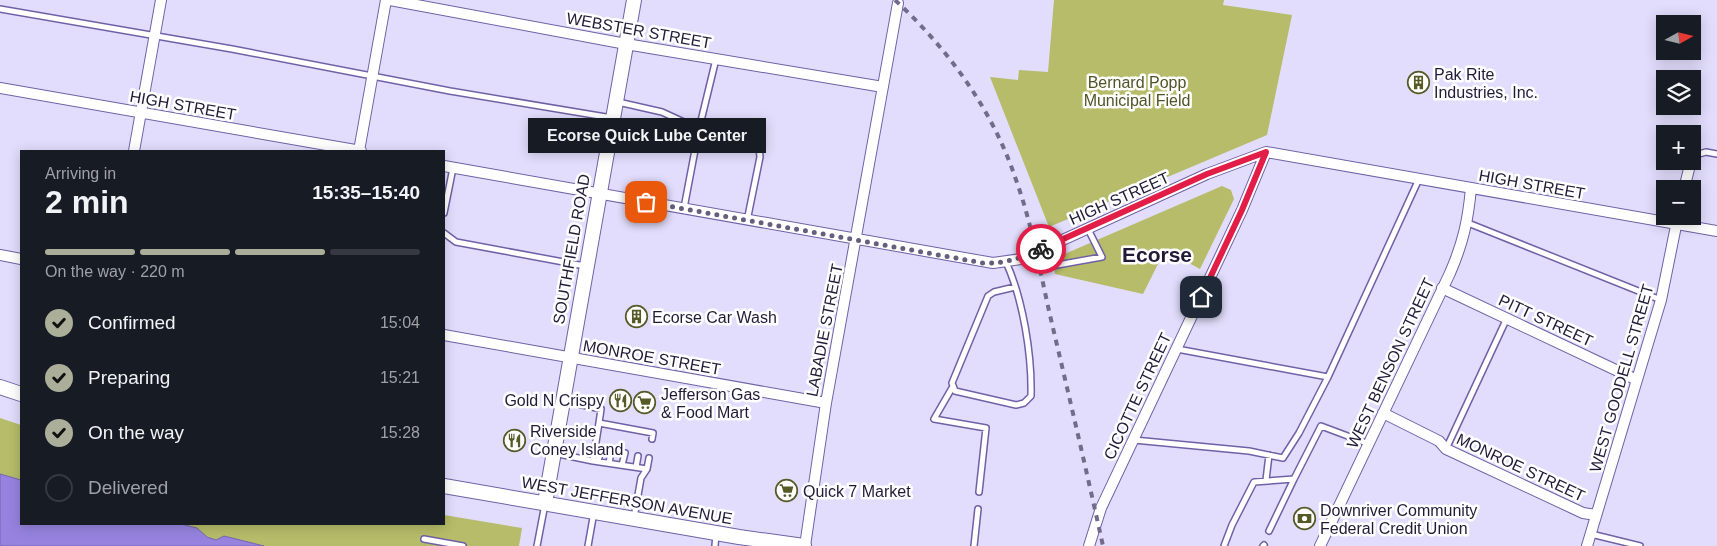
<!DOCTYPE html>
<html lang="en">
<head>
<meta charset="utf-8">
<style>
  :root { --surface:#171b24; --page:#20242c; --text:#f1f3f6; --muted:#9ea1a6; --line:#363941; --accent:#abae99 }
  body { margin:0; font-family:Arial,sans-serif; background:var(--page); color:var(--text); height:100vh; display:flex; flex-direction:column; font-size:19px; white-space:nowrap }
  * { box-sizing:border-box; margin:0 }
  p { font-size:16px; color:var(--muted) }
  .icon { flex:none; width:28px; height:28px; fill:none; stroke:currentColor; stroke-width:2; stroke-linecap:round; stroke-linejoin:round }
  .map { position:relative; flex:1; overflow:hidden }
  .side { position:absolute; left:20px; top:150px; width:425px; height:375px; display:flex; flex-direction:column; background:var(--surface); border-radius:0px; box-shadow:0 2px 12px #0003 }
  .side>* { flex:none }
  .needle { width:32px; rotate:82deg }
  .fabs { position:absolute; left:1656px; top:15px; display:grid; gap:10px }
  .fabs a { display:grid; place-items:center; width:45px; height:45px; border-radius:0px; background:var(--surface); box-shadow:0 2px 12px #0003; font-size:25px }
  .pin { position:absolute; display:grid; place-items:center; width:42px; height:42px; color:#fff; margin:-21px; border-radius:10px; box-shadow:0 2px 8px #0006 }
  .courier { position:absolute; display:grid; place-items:center; width:50px; height:50px; margin:-25px; border:4px solid #e11d48; border-radius:50%; background:#fff; color:#222; box-shadow:0 1px 6px #0007 }
  .bubble { position:absolute; height:35px; border-radius:0px; background:var(--surface); box-shadow:0 2px 12px #0003; font-size:16px; font-weight:800; line-height:35px; text-align:center }
  .summary em { font-style:normal; font-weight:800 }
  .summary div { display:flex; flex-direction:column-reverse }
  .summary { display:flex; align-items:center; justify-content:space-between; height:85px; padding:0 25px }
  h1 { font-size:32px; font-weight:800; line-height:38px }
  .bar { display:grid; grid-template-columns:repeat(4,1fr); gap:8px 5px; align-content:center; height:60px; padding:0 25px }
  .bar i { height:6px; border-radius:4px; background:var(--line) }
  .bar .selected { background:var(--accent) }
  .bar p { grid-column:span 4 }
  ol { padding:0 25px; list-style:none }
  li { display:flex; align-items:center; gap:15px; height:55px }
  li p { margin-inline-start:auto }
  li .icon { padding:5px; border-radius:50%; background:var(--accent); color:#111; stroke-width:4 }
  li:last-child { color:var(--muted) }
  li i { width:28px; height:28px; border:2px solid var(--line); border-radius:50% }
  .map>svg:first-child { display:block }
  .green { fill:#b6bc69 }
  .water { fill:#9783df; stroke:#7464ad }
  .lines { fill:none; stroke-linecap:round; stroke-linejoin:round }
  .lane-casing { stroke:#7061a6; stroke-width:8 }
  .street-casing { stroke:#7061a6; stroke-width:12 }
  .secondary-casing { stroke:#7061a6; stroke-width:16 }
  .lane { stroke:#fff; stroke-width:5 }
  .street { stroke:#fff; stroke-width:10 }
  .secondary { stroke:#fff; stroke-width:14 }
  .rail { stroke:#726c8a; stroke-width:4; stroke-dasharray:6 6; stroke-linecap:butt }
  .done { stroke:#655f7d; stroke-width:5; stroke-dasharray:0 9 }
  .route { stroke:#e11d48; stroke-width:6 }
  .labels { text-anchor:middle; stroke-width:5; stroke-linejoin:round; paint-order:stroke }
  .street-label { font-size:16px; fill:#221b38; stroke:#fff }
  .poi-label { font-size:16px; fill:#221b38; stroke:#fff; text-anchor:start }
  .park-label { font-size:16px; fill:#515427; stroke:#fff }
  .district-label { font-size:21px; font-weight:bold; fill:#221b38; stroke:#fff }
</style>
</head>
<body>
<div class="map">
<svg width="1717" height="546" viewBox="0 0 1717 546">
  <rect width="100%" height="100%" fill="#e2ddfc"/>
  <path class="green" d="M 1054,0 L 1224,0 L 1223,5 L 1292,15 L 1267,135 L 1049,227 L 990,77 L 1018,80 L 1019,70 L 1048,72 Z
    M 1222,186 L 1231,190 L 1234,199 L 1200,269 L 1165,250 L 1143,294 L 1055,274 L 1053,259 Z
    M 0,418 L 21,425 L 21,480 L 0,474 Z
    M 444,515 L 522,528 L 519,546 L 264,546 L 224,536 L 216,540 C 202,536 197,528 181,524 L 444,524 Z"/>
  <path class="water" d="M 0,474 L 21,480 L 21,524 L 181,524 L 197,528 L 207,537 L 216,540 L 224,536 L 264,546 L 0,546 Z"/>
  <g class="lines">
    <defs>
      <path id="lane" d="M 0,9 L 232,49 L 450,91 L 612,118
        M 618,102 L 662,112 L 699,129 L 716,59
        M 1692,156 L 1706,152 L 1717,154
        M 684,208 L 699,129 L 755,143 L 759,147 L 760,157 L 747,221
        M 444,213 L 453,168
        M 1468,223 L 1661,300
        M 444,233 L 456,242 L 585,266
        M 1040,250 L 1046,267 L 1102,257 L 1088,229
        M 1006,262 C 1023,299 1032,355 1031,396 L 1024,403 L 1016,405 L 955,391 L 952,383 L 988,296 L 994,292 L 1015,287
        M 1177,349 L 1328,377
        M 952,388 L 934,419 L 986,428 L 979,492
        M 564,401 L 601,409 L 599,423 L 653,433 L 652,439
        M 599,423 L 593,461 L 647,469
        M 1134,440 L 1249,451 L 1283,458 L 1299,433 L 1328,377 L 1419,179
        M 1446,449 L 1507,318
        M 554,453 L 593,461
        M 598,461 L 601,450
        M 609,463 L 611,452
        M 622,465 L 625,453
        M 636,467 L 638,456
        M 1266,480 L 1269,455
        M 634,518 L 641,478 L 647,469 L 649,458
        M 1269,531 L 1294,479
        M 1591,534 L 1640,546
        M 424,539 L 463,546
        M 537,546 L 545,504
        M 588,546 L 594,512
        M 715,546 L 716,534
        M 974,546 L 978,509
        M 1224,546 L 1232,525 L 1254,482 L 1294,479 L 1321,426 L 1369,444
        M 1263,546 L 1264,545"/>
      <path id="street" d="M 390,0 L 626,44 L 883,87
        M 0,88 L 361,151
        M 134,151 L 161,0
        M 359,151 L 386,0
        M 444,166 L 993,263 L 1021,259 L 1207,174 L 1266,152 L 1717,231
        M 1684,189 L 1691,161
        M 0,255 L 21,259
        M 1442,288 L 1637,380
        M 444,335 L 826,403
        M 1383,413 L 1439,441 L 1446,449 L 1583,513 L 1596,515
        M 805,546 L 826,403 L 898,3
        M 1089,546 L 1101,508 L 1242,210 L 1266,152
        M 1320,546 L 1450,273 C 1463,243 1468,221 1471,188
        M 1587,546 L 1661,300 L 1678,216"/>
      <path id="secondary" d="M 0,387 L 21,394
        M 444,486 L 739,537 L 804,546
        M 545,503 L 634,0"/>
    </defs>
    <use href="#lane" class="lane-casing"/>
    <use href="#street" class="street-casing"/>
    <use href="#secondary" class="secondary-casing"/>
    <use href="#lane" class="lane"/>
    <use href="#street" class="street"/>
    <use href="#secondary" class="secondary"/>
    <path class="rail" d="M 895,0 C 948,49 992,109 1015,177 C 1033,226 1041,278 1053,328 C 1070,400 1087,473 1103,546"/>
  </g>
  <g class="lines">
    <path class="done" d="M 646,202 L 983,263 C 1004,264 1022,258 1041,249"/>
    <path class="route" d="M 1041,249 L 1207,174 L 1266,152 L 1242,210 L 1201,297"/>
  </g>
  <defs>
    <symbol id="building-ring" viewBox="-11 -11 22 22"><circle r="9.5" fill="#fff" stroke="#565a27" stroke-width="1.5"/><path d="M-4-6H4V6H1V3H-1V6H-4ZM-2.5-4.3h1.7v1.8h-1.7ZM.8-4.3h1.7v1.8H.8ZM-2.5-1h1.7V.8h-1.7ZM.8-1h1.7V.8H.8Z" fill="#565a27"/></symbol>
    <symbol id="restaurant-ring" viewBox="-11 -11 22 22"><circle r="9.5" fill="#fff" stroke="#565a27" stroke-width="1.5"/><path d="M-5-6h1v4h1v-4h1v4h1v-4h1v5L-1.5 .5V6h-2V.5L-5-1ZM5-6V6H3V1.5H1.5Q1.5-4 5-6Z" fill="#565a27"/></symbol>
    <symbol id="supermarket-ring" viewBox="-11 -11 22 22"><circle r="9.5" fill="#fff" stroke="#565a27" stroke-width="1.5"/><path d="M-6-5.5h2.5l.6 2H6L4.5 2H-2.5L-4.4-4H-6ZM-1.5 3.2a1.3 1.3 0 1 0 .1 0ZM3 3.2a1.3 1.3 0 1 0 .1 0Z" fill="#565a27"/></symbol>
    <symbol id="bank-ring" viewBox="-11 -11 22 22"><circle r="9.5" fill="#fff" stroke="#565a27" stroke-width="1.5"/><path d="M-6-4H6V4H-6ZM0-2.3a2.3 2.3 0 1 0 0 4.6a2.3 2.3 0 1 0 0-4.6Z" fill="#565a27"/></symbol>
  </defs>
  <g fill-rule="evenodd">
    <use href="#building-ring" x="1406" y="70" width="25" height="25"/>
    <use href="#building-ring" x="624" y="304" width="25" height="25"/>
    <use href="#restaurant-ring" x="608" y="388" width="25" height="25"/>
    <use href="#supermarket-ring" x="632" y="390" width="25" height="25"/>
    <use href="#restaurant-ring" x="502" y="428" width="25" height="25"/>
    <use href="#supermarket-ring" x="774" y="478" width="25" height="25"/>
    <use href="#bank-ring" x="1292" y="506" width="25" height="25"/>
  </g>
  <g class="labels">
    <g class="street-label">
      <text transform="translate(639 30) rotate(10)" y="6">WEBSTER STREET</text>
      <text transform="translate(183 105) rotate(10)" y="6">HIGH STREET</text>
      <text transform="translate(1532 184) rotate(10)" y="6">HIGH STREET</text>
      <text transform="translate(1119 198) rotate(-24)" y="6">HIGH STREET</text>
      <text transform="translate(571 249) rotate(-80)" y="6">SOUTHFIELD ROAD</text>
      <text transform="translate(1546 320) rotate(25)" y="6">PITT STREET</text>
      <text transform="translate(824 330) rotate(-79)" y="6">LABADIE STREET</text>
      <text transform="translate(652 357) rotate(10)" y="6">MONROE STREET</text>
      <text transform="translate(1390 363) rotate(-65)" y="6">WEST BENSON STREET</text>
      <text transform="translate(1621 378) rotate(-74)" y="6">WEST GOODELL STREET</text>
      <text transform="translate(1137 396) rotate(-65)" y="6">CICOTTE STREET</text>
      <text transform="translate(1521 467) rotate(25)" y="6">MONROE STREET</text>
      <text transform="translate(627 500) rotate(10)" y="6">WEST JEFFERSON AVENUE</text>
    </g>
    <g class="poi-label">
      <text x="1434" y="80">Pak Rite<tspan x="1434" dy="18">Industries, Inc.</tspan></text>
      <text x="652" y="323">Ecorse Car Wash</text>
      <text x="661" y="400">Jefferson Gas<tspan x="661" dy="18">&amp; Food Mart</tspan></text>
      <text x="604" y="406" text-anchor="end">Gold N Crispy</text>
      <text x="530" y="437">Riverside<tspan x="530" dy="18">Coney Island</tspan></text>
      <text x="803" y="497">Quick 7 Market</text>
      <text x="1320" y="516">Downriver Community<tspan x="1320" dy="18">Federal Credit Union</tspan></text>
    </g>
    <g class="park-label">
      <text x="1137" y="88">Bernard Popp<tspan x="1137" dy="18">Municipal Field</tspan></text>
    </g>
    <g class="district-label">
      <text x="1157" y="262">Ecorse</text>
    </g>
  </g>
</svg>
<div class="fabs">
<a><svg class="needle" viewBox="-14 -14 28 28"><path d="M0-13l5 13h-10z" fill="#e53935"/><path d="M0 13l5-13h-10z" fill="#9ea1a6"/></svg></a>
<a><svg class="icon" aria-label="layers" viewBox="0 0 24 24"><path d="M12 4l9 5-9 5-9-5zM3 14l9 5 9-5"/></svg></a>
<a>+</a>
<a>−</a>
</div>
<div class="pin" style="left:646px;top:202px;background:#ea580c"><svg class="icon" aria-label="bag" viewBox="0 0 24 24"><path d="M5 8h14l-1 12H6zM9 8a3 3 0 0 1 6 0"/></svg></div>
<div class="pin" style="left:1201px;top:297px;background:#1f2937"><svg class="icon" aria-label="home" viewBox="0 0 24 24"><path d="M3 11l9-7 9 7M6 9v11h12V9"/></svg></div>
<div class="courier" style="left:1041px;top:249px"><svg class="icon" aria-label="bike" viewBox="0 0 24 24"><circle cx="6" cy="16" r="4"/><circle cx="18" cy="16" r="4"/><path d="M6 16l4-8h5l3 8M10 8l3 8H6M13 5h3"/></svg></div>
<div class="bubble" style="left:528px;top:118px;width:238px">Ecorse Quick Lube Center</div>
<section class="side">
<div class="summary"><div><h1>2 min</h1><p>Arriving in</p></div><em>15:35–15:40</em></div>
<div class="bar"><i class="selected"></i><i class="selected"></i><i class="selected"></i><i></i><p>On the way · 220 m</p></div>
<ol>
<li><svg class="icon" aria-label="check" viewBox="0 0 24 24"><path d="M5 12l5 5 9-10"/></svg>Confirmed<p>15:04</p></li>
<li><svg class="icon" aria-label="check" viewBox="0 0 24 24"><path d="M5 12l5 5 9-10"/></svg>Preparing<p>15:21</p></li>
<li><svg class="icon" aria-label="check" viewBox="0 0 24 24"><path d="M5 12l5 5 9-10"/></svg>On the way<p>15:28</p></li>
<li><i></i>Delivered</li>
</ol>
</section>
</div>
</body>
</html>
